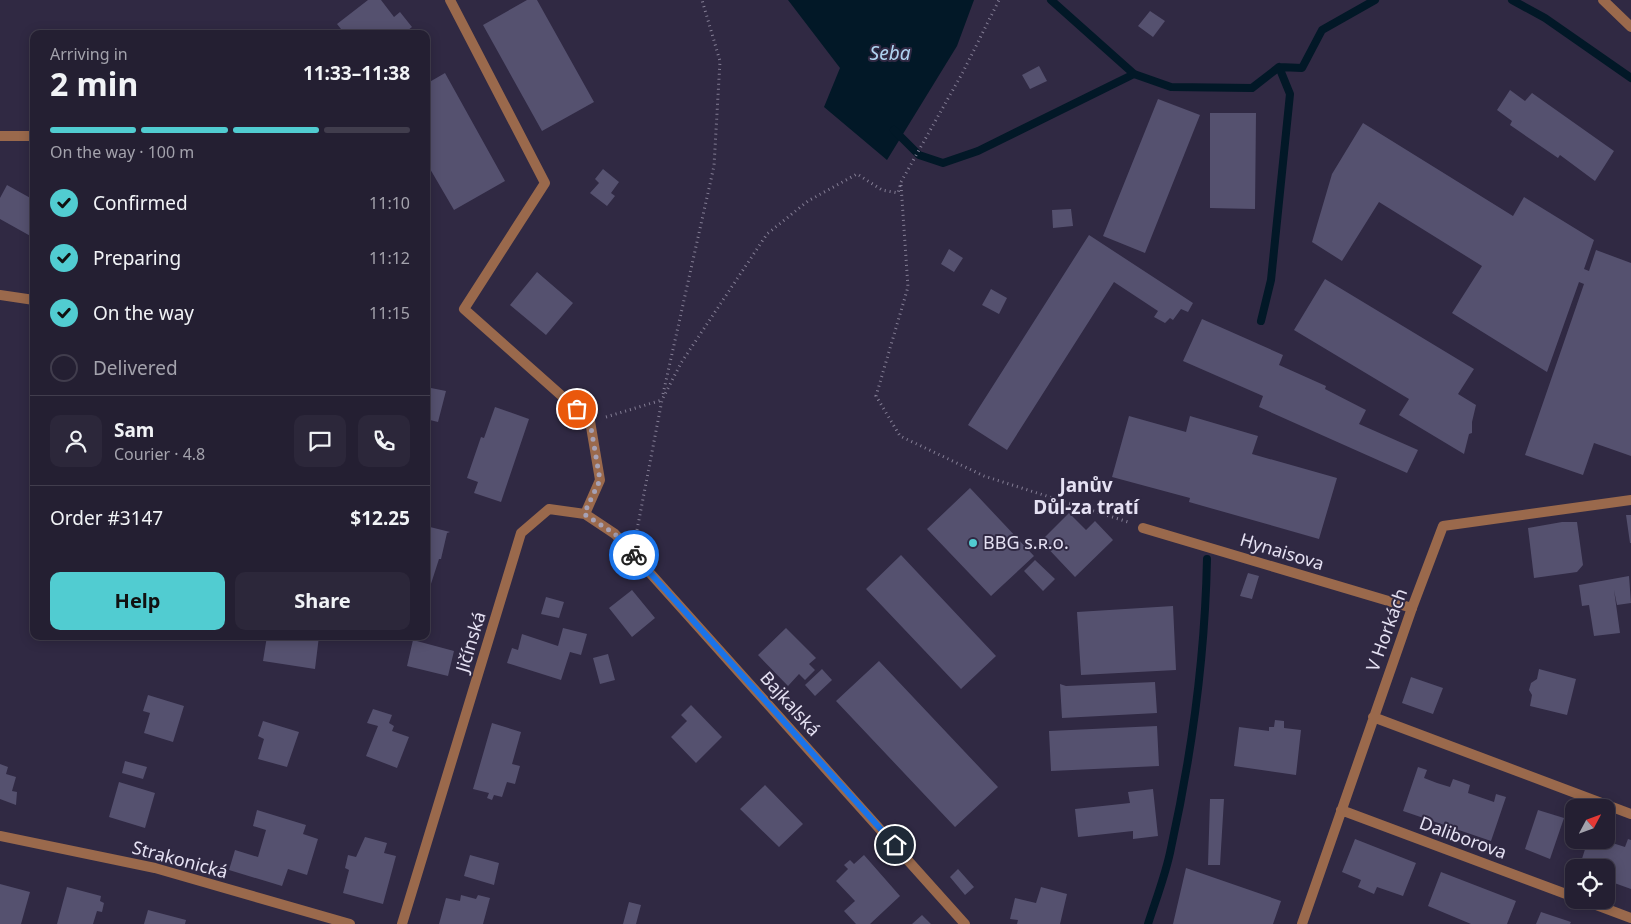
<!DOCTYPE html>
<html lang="en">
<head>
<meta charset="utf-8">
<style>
  :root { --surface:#241f32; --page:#2c273a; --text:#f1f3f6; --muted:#a3a2ac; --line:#413d4d; --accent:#51ccd1 }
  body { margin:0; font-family:"Noto Sans",sans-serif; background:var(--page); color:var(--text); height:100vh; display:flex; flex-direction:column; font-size:19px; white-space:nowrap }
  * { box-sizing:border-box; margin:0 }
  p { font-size:16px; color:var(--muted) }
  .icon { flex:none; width:28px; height:28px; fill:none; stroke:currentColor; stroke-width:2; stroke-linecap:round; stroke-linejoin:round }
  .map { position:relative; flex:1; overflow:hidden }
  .side { position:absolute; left:30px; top:30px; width:400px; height:610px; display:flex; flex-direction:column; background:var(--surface); border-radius:10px; box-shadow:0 2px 12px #0003,0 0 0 1px var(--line) }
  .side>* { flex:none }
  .needle { width:32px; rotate:49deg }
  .buttons { position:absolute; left:1565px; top:799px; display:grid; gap:10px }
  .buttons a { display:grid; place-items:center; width:50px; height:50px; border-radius:10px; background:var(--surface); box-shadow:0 2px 12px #0003,0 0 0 1px var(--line); font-size:25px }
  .pin { position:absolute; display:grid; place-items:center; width:42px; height:42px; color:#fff; margin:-21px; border:2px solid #fff; border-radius:50%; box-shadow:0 1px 5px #0007 }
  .courier { position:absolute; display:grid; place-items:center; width:50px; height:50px; margin:-25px; border:4px solid #1a73e8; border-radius:50%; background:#fff; color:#222; box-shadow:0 1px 6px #0007 }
  .summary em { font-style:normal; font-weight:700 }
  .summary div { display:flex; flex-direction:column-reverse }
  .summary { display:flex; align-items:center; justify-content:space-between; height:85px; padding:0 20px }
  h1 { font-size:32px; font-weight:700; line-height:38px }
  .bar { display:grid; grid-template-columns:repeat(4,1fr); gap:8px 5px; align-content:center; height:60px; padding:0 20px }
  .bar i { height:6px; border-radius:4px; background:var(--line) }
  .bar .active { background:var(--accent) }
  .bar p { grid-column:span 4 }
  .line { display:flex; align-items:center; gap:12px; padding:0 20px; border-top:1px solid var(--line) }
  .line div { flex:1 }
  .round { display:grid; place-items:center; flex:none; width:52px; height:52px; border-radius:10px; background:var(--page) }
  ol { padding:0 20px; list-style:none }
  li { display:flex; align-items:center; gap:15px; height:55px }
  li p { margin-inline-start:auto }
  li .icon { padding:5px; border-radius:50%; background:var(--accent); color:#111; stroke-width:4 }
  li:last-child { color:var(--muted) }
  li i { width:28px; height:28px; border:2px solid var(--line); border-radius:50% }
  .primary-button { display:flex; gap:10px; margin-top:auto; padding:10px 20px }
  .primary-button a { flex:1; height:58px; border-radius:10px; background:var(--accent); color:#111; font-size:20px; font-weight:700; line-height:58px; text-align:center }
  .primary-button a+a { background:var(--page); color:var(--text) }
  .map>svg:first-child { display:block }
  .water { fill:#021827 }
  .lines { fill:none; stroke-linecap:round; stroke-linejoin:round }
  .stream { stroke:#021827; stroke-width:8 }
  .building { fill:#55516f }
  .path { stroke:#847e95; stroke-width:3; stroke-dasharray:1 4; stroke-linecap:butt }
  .service { stroke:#9a694c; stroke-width:10 }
  .minor { stroke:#9a694c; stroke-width:10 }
  .done { stroke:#a6a1b5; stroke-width:5; stroke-dasharray:0 9 }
  .route { stroke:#1a73e8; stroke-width:6 }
  .poi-dot { fill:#51ccd1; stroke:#302943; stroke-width:2 }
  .labels { text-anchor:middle; stroke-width:4; stroke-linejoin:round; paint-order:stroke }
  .poi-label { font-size:18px; fill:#e5e1f3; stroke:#302943; text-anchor:start }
  .street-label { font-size:18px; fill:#e5e1f3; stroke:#302943 }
  .water-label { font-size:19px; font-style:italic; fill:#b0d4f1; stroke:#302943 }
  .neighbourhood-label { font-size:19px; font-weight:bold; fill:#e5e1f3; stroke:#302943 }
</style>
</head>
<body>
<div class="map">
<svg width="1631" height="924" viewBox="0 0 1631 924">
  <rect width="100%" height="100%" fill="#302943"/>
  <path class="water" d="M 788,0 L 974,0 L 957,46 L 887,160 L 824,107 L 840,68 Z"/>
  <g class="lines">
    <path class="stream" d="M 1051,0 L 1134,74 L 1171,87 L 1252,88 L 1279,67 L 1302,68 L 1322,30 L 1375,0
      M 1512,0 L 1545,18 L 1631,78
      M 894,130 L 919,155 L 943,163 L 978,151 L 1134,74
      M 1261,321 L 1271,280 L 1290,94 L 1279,67
      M 1148,924 C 1156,899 1166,874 1171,848 C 1192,753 1205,655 1207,559"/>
  </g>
  <path class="building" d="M 368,0 L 381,0 L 394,17 L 400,12 L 412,27 L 403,34 L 345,34 L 337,24 Z
    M 527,0 L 537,0 L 594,102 L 542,131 L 483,25 Z
    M 1150,11 L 1165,21 L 1153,37 L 1138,26 Z
    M 1039,66 L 1047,81 L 1030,89 L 1022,75 Z
    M 445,73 L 505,181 L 454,210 L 426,162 L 426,84 Z
    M 1510,90 L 1525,101 L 1532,93 L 1614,151 L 1595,181 L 1560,155 L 1558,158 L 1510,125 L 1512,121 L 1497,110 Z
    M 1158,99 L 1200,115 L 1145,253 L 1103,236 Z
    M 1210,113 L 1256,113 L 1255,209 L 1210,208 Z
    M 1363,123 L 1513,216 L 1524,197 L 1594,240 L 1584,269 L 1589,271 L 1596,250 L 1631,263 L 1631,456 L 1594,443 L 1583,475 L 1525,455 L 1584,284 L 1579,282 L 1547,372 L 1452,313 L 1482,266 L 1379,202 L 1342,261 L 1312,242 L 1332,174 Z
    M 603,169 L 619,182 L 611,193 L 615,196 L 607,206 L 590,193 L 599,183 L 595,179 Z
    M 7,185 L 34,200 L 34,238 L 0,219 L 0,198 Z
    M 1071,209 L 1073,226 L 1053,228 L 1052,210 Z
    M 1089,235 L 1193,303 L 1188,312 L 1181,309 L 1173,320 L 1170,318 L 1165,323 L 1154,317 L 1158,311 L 1114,282 L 1007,450 L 968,425 Z
    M 949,249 L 963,258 L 954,272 L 941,264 Z
    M 537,272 L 573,303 L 546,335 L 510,305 Z
    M 1325,279 L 1474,369 L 1458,394 L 1476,405 L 1472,422 L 1472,433 L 1469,434 L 1464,454 L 1399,415 L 1409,399 L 1294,330 Z
    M 991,289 L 1007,298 L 999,314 L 982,305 Z
    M 1202,319 L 1283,355 L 1279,365 L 1326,386 L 1325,389 L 1366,410 L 1359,424 L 1418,450 L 1407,473 L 1259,407 L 1263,396 L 1183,361 Z
    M 426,387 L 446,391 L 438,422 L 426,419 Z
    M 495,407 L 529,419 L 501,502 L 474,493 L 478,482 L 467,478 L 481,437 L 484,438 Z
    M 1129,416 L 1186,432 L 1190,416 L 1258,436 L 1252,454 L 1337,478 L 1319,539 L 1189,502 L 1190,498 L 1112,477 Z
    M 970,488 L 1034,556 L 991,596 L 927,529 Z
    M 1069,513 L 1086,530 L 1095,521 L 1113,540 L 1075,577 L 1041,541 Z
    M 1626,515 L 1631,515 L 1631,543 L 1630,543 Z
    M 1562,522 L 1577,522 L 1583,565 L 1577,572 L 1534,578 L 1528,528 Z
    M 426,526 L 450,532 L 447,533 L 441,559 L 439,559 L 429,590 L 431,593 L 426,591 Z
    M 901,555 L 996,656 L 961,689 L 866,589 Z
    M 1035,560 L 1055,579 L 1043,591 L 1024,571 Z
    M 1248,573 L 1259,576 L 1252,599 L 1240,596 Z
    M 1629,576 L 1631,603 L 1617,605 L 1614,590 L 1620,633 L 1594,636 L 1589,605 L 1582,606 L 1579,585 Z
    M 632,590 L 655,618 L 632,637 L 609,608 Z
    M 546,597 L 564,602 L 559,618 L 541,614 Z
    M 1173,606 L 1176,670 L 1081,675 L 1077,612 Z
    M 563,628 L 587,634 L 581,655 L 570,652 L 561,680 L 507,663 L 512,648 L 518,650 L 522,634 L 558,646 Z
    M 786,628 L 816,658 L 809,664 L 815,670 L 805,680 L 799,674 L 788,686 L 758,655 Z
    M 267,636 L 319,636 L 315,669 L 263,661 Z
    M 413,640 L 454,651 L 448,676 L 407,666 Z
    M 608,654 L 615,680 L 600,684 L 593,658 Z
    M 879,661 L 998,787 L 955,827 L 836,701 Z
    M 822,669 L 832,680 L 815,696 L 805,685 Z
    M 1539,669 L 1576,679 L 1567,715 L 1530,706 L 1532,695 L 1529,690 L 1531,683 L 1537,679 Z
    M 1411,677 L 1443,688 L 1433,714 L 1402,703 Z
    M 1155,682 L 1157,713 L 1062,718 L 1060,684 L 1066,686 Z
    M 148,695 L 184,706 L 173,742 L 144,733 L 150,713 L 143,711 Z
    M 691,705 L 722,737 L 696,763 L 671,737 L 687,721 L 681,715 Z
    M 373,709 L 392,715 L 389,723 L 394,726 L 392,731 L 409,737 L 397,768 L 366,756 L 378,726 L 367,723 Z
    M 1275,720 L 1284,721 L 1284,728 L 1301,730 L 1296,775 L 1234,766 L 1239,727 L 1269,731 L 1269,727 L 1274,727 Z
    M 263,721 L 299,732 L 287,767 L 258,759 L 264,739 L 258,736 Z
    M 492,723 L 521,732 L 512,764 L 520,766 L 515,784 L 507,782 L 502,797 L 494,795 L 492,800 L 487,798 L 489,793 L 473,789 Z
    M 1157,726 L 1159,766 L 1051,771 L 1049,731 Z
    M 125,761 L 147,767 L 143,779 L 122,773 Z
    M 0,764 L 8,767 L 6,774 L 16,777 L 12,791 L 17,792 L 16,805 L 0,799 Z
    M 1418,767 L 1427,770 L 1424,778 L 1437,783 L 1450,787 L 1453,779 L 1462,782 L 1470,785 L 1468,793 L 1494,802 L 1496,794 L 1506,797 L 1491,841 L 1403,811 Z
    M 119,782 L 155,793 L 145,828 L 109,817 Z
    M 765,785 L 803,824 L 779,847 L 740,809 Z
    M 1153,789 L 1158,836 L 1133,839 L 1133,831 L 1078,837 L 1075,809 L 1130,803 L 1128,792 Z
    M 1210,799 L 1224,799 L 1220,865 L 1208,865 Z
    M 257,810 L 306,825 L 303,834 L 318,839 L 307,875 L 288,869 L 282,886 L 229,870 L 235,850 L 258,857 L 266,830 L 253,826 Z
    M 1538,810 L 1564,818 L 1550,859 L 1525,849 Z
    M 365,837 L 387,843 L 384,853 L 396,856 L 383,904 L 343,893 L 349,870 L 345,868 L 348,855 L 356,857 Z
    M 1355,839 L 1416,863 L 1403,896 L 1377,887 L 1374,894 L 1358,887 L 1361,880 L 1342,872 Z
    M 1628,839 L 1631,840 L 1631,889 L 1606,880 L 1606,868 L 1579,868 L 1588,840 L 1603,840 L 1625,847 Z
    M 470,855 L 499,863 L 494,885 L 464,876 Z
    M 864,855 L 900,896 L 870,924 L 856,924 L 844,911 L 855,901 L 836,881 L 848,869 L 844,865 L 850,860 L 854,864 Z
    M 1186,868 L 1281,901 L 1273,924 L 1173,924 Z
    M 958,869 L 974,887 L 965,895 L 950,877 Z
    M 1441,872 L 1516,901 L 1507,924 L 1471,924 L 1428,906 Z
    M 0,884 L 30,892 L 21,924 L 0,924 Z
    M 67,887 L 101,896 L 100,901 L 104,903 L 102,912 L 97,911 L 93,924 L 57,924 Z
    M 1041,887 L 1067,894 L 1060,924 L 1017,924 L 1018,920 L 1010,919 L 1015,898 L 1036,903 Z
    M 461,895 L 476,899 L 478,895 L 490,898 L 483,924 L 439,924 L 446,898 L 460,901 Z
    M 629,902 L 641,905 L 636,924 L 623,924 Z
    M 148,910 L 186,920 L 185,924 L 144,924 Z
    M 1541,912 L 1571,922 L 1570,924 L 1536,924 Z
    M 922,915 L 931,924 L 912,924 Z"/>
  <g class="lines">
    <path class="path" d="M 901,185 L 908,287 L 876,396 L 900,436 L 984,476 L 1128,522
      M 663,394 L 714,166 L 720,61 L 702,0
      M 606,417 L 662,400
      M 637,530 L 662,400 L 681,363 L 767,234 L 808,201 L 857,174 L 882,190 L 898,193 L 901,182 L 963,72 L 999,0"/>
    <path class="service" d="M 450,0 L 545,183 L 464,309 L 590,421
      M 0,136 L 34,136
      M 1143,528 L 1412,608"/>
    <path class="minor" d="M 1603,0 L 1631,27
      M 0,295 L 34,300
      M 585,514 L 615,534 L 965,924
      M 1373,717 L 1631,814
      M 1341,810 L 1574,897
      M 0,836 L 155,868 L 350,924
      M 1583,900 L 1631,918
      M 402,924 L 521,533 L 549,509 L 585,514 L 600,480 L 590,421
      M 1302,924 L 1412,608 L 1443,526 L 1631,500"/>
  </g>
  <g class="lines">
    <path class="done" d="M 577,409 L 590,422 L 600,480 L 584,514 L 615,534 L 634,555"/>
    <path class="route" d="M 634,555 L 895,845"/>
  </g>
  <circle class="poi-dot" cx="973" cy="543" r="5"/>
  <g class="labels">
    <g class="poi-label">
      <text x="983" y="549">BBG s.ʀ.ᴏ.</text>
    </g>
    <g class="street-label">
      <text transform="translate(1282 552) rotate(17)" y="6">Hynaisova</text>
      <text transform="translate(1387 630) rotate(-70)" y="6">V Horkách</text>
      <text transform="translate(471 642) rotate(-73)" y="6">Jičínská</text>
      <text transform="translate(790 704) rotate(48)" y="6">Bajkalská</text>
      <text transform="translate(1463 838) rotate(20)" y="6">Daliborova</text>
      <text transform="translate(180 860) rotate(15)" y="6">Strakonická</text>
    </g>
    <g class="water-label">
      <text x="890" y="60">Seba</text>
    </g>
    <g class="neighbourhood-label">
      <text x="1086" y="492">Janův<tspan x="1086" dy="22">Důl-za tratí</tspan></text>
    </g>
  </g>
</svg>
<div class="buttons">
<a><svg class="needle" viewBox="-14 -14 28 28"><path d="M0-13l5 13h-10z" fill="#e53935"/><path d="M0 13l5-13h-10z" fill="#a3a2ac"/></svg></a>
<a><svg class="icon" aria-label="locate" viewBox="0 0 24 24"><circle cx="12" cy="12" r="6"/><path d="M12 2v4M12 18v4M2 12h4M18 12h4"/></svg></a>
</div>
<div class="pin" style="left:577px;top:409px;background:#ea580c"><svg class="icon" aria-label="bag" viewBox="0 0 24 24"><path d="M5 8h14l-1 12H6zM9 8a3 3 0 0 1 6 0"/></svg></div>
<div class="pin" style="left:895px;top:845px;background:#1f2937"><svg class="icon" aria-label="home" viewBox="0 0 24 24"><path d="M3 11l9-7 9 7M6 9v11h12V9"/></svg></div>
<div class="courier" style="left:634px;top:555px"><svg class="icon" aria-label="bike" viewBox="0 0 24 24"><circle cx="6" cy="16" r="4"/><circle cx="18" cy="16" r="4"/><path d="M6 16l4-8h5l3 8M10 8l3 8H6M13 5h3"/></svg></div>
<section class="side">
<div class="summary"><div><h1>2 min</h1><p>Arriving in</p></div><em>11:33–11:38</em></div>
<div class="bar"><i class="active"></i><i class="active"></i><i class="active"></i><i></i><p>On the way · 100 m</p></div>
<ol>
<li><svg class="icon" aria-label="check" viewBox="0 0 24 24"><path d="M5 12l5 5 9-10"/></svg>Confirmed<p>11:10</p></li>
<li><svg class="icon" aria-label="check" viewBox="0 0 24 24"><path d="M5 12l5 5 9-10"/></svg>Preparing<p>11:12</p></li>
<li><svg class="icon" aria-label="check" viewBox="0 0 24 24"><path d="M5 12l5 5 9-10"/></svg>On the way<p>11:15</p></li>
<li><i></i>Delivered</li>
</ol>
<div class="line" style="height:90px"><a class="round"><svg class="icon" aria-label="person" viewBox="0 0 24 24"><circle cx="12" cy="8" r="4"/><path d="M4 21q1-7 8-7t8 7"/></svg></a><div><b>Sam</b><p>Courier · 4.8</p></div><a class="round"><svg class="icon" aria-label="chat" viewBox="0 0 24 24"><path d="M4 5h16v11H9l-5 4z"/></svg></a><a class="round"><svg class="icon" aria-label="phone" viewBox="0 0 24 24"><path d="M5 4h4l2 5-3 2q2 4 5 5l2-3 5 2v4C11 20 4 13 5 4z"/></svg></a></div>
<div class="line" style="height:65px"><div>Order #3147</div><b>$12.25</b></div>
<div class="primary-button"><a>Help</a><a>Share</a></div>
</section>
</div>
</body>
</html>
